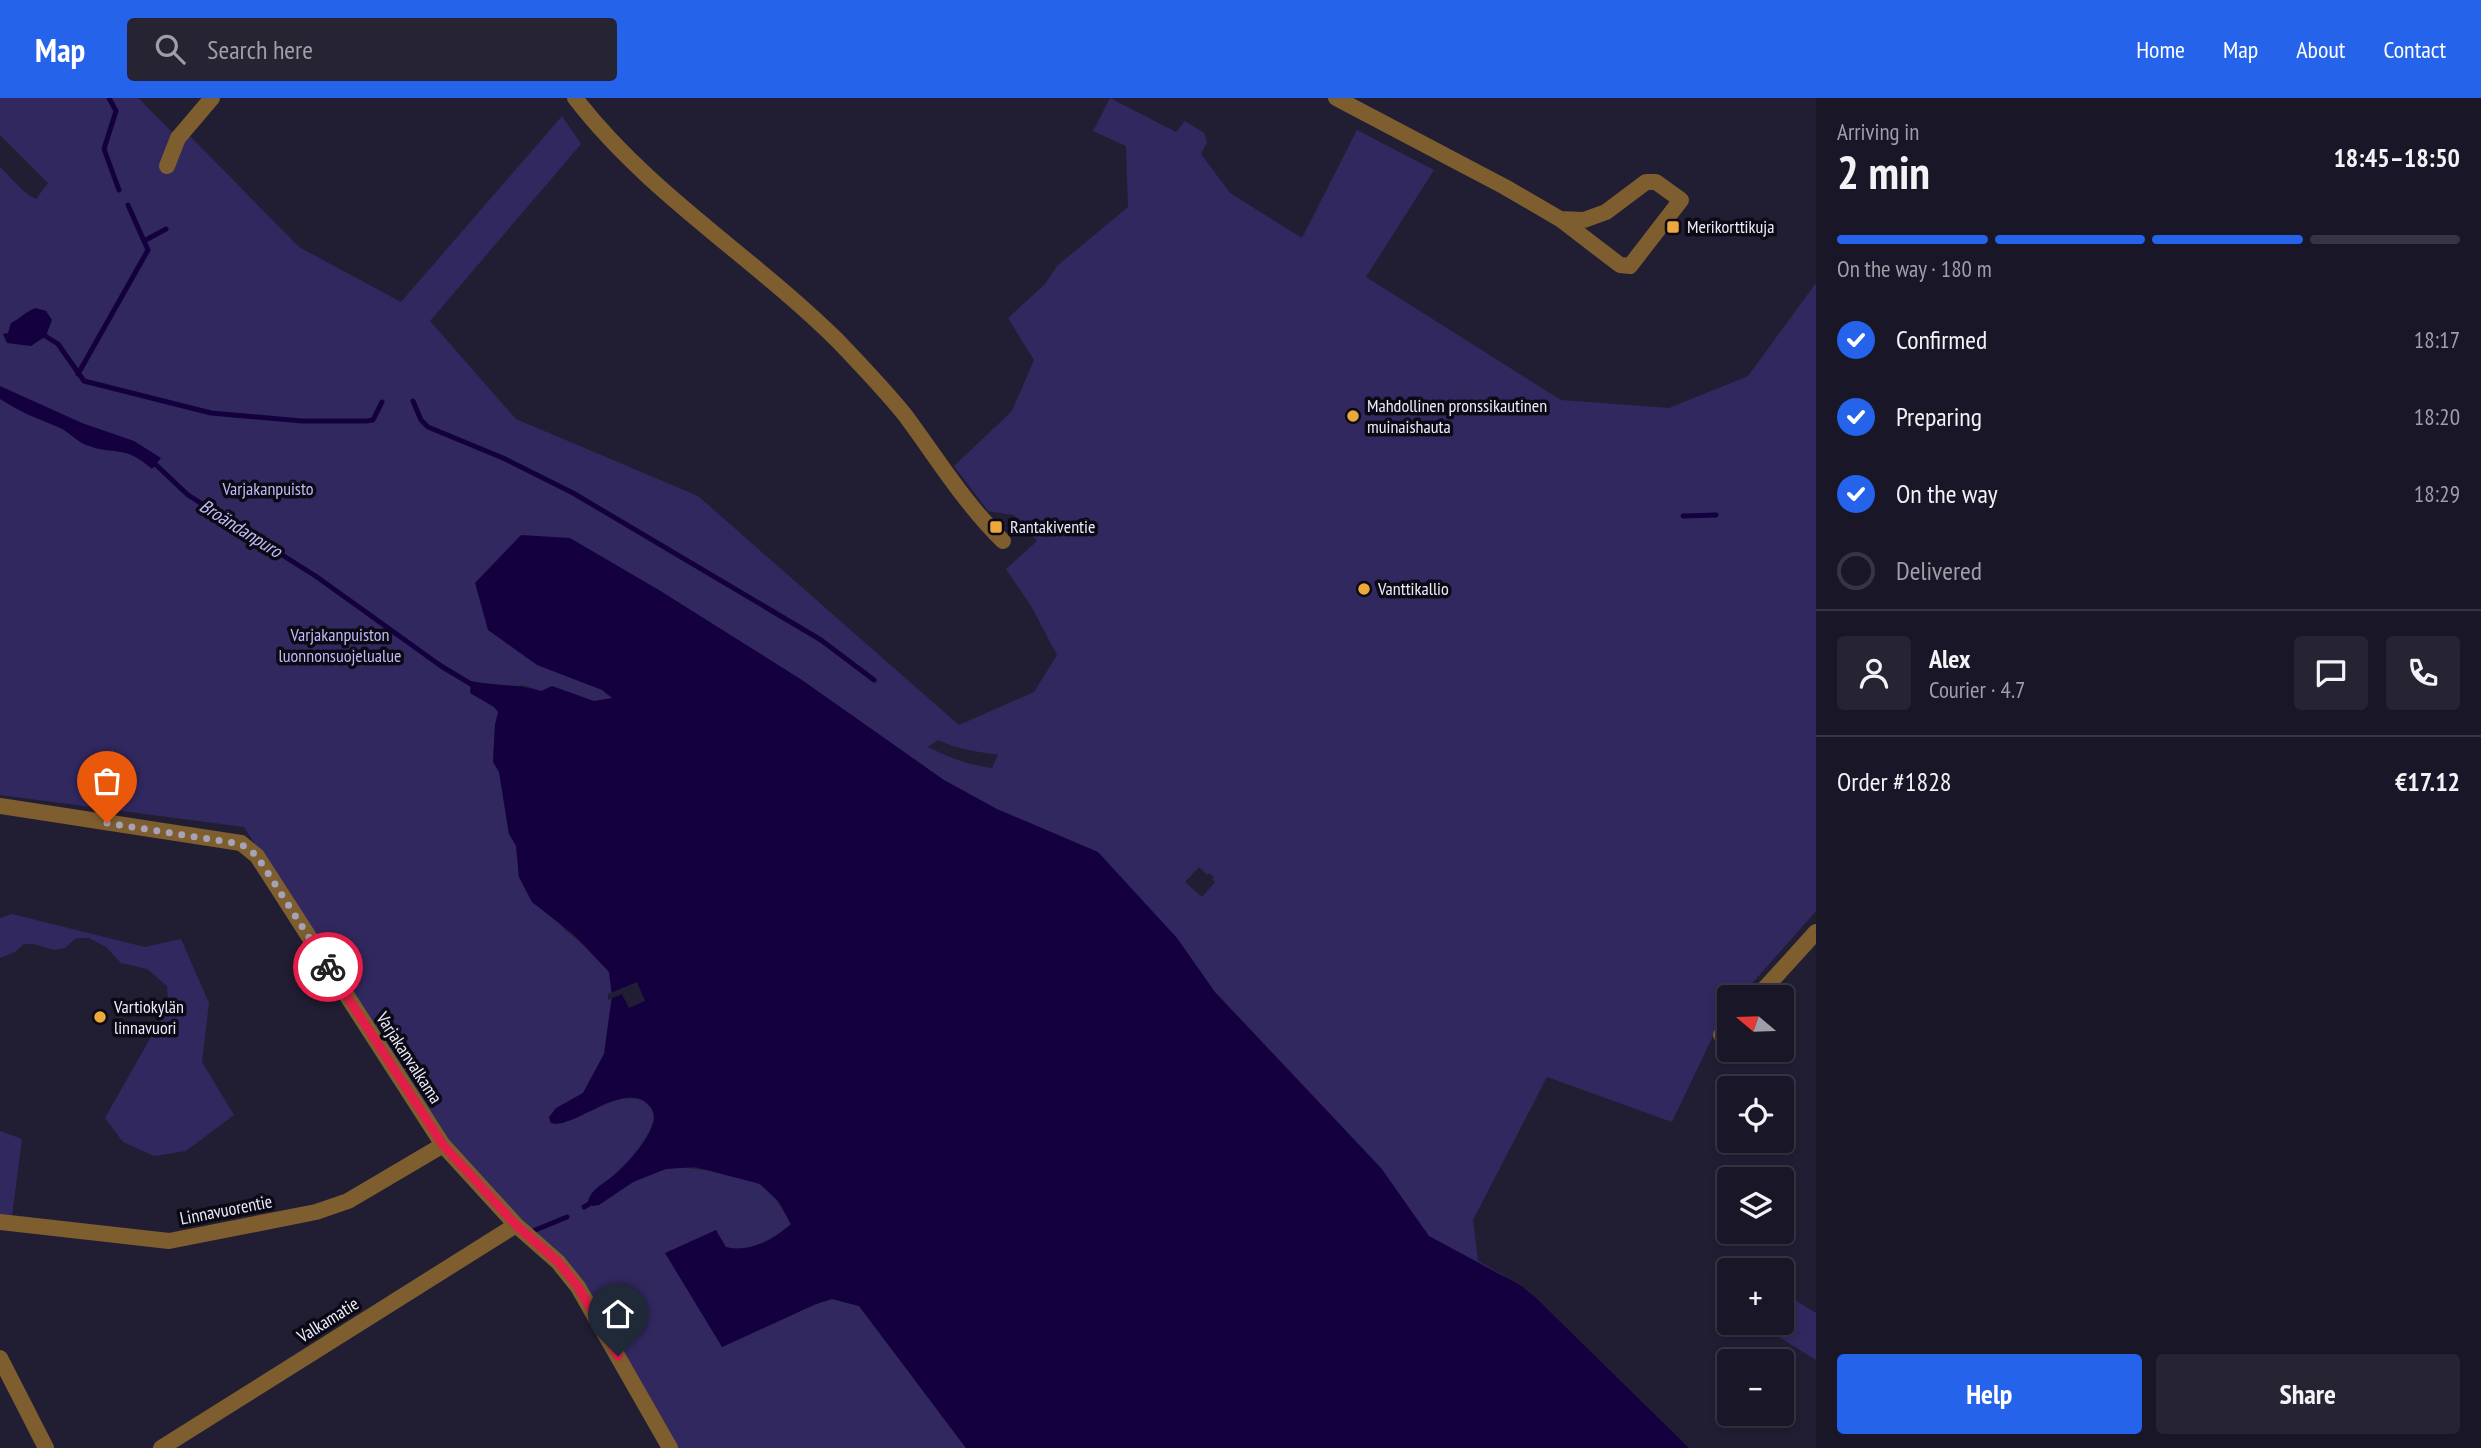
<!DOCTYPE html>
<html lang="en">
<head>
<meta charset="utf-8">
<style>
  :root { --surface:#191627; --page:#262333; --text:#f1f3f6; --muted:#9f9fa7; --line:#373544; --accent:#2563eb }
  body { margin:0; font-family:"PT Sans Narrow",sans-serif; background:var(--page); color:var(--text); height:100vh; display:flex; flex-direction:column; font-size:26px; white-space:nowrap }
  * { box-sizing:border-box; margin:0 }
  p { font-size:23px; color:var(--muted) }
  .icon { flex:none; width:38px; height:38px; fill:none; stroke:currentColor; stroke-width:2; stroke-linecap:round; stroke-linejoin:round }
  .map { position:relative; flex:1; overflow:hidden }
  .drawer { display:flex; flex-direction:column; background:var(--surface); width:665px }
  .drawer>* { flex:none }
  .needle { width:46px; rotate:289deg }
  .buttons { position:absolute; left:1717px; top:887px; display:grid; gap:14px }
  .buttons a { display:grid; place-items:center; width:77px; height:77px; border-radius:7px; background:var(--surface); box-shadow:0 4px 10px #0003,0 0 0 2px var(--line); font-size:35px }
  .pin { position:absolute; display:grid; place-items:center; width:60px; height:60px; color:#fff; margin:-72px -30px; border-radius:50% 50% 50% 0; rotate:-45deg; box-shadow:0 0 7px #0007 }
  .pin .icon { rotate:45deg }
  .courier { position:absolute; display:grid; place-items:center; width:70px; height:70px; margin:-35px; border:5px solid #e11d48; border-radius:50%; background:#fff; color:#222; box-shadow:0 2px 9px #0007 }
  .overview em { font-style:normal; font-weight:600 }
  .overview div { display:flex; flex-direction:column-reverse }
  .overview { display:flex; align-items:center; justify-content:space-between; height:119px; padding:0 21px }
  h1 { font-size:46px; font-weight:600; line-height:52px }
  .bar { display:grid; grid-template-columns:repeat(4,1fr); gap:10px 7px; align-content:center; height:84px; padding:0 21px }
  .bar i { height:9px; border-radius:5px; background:var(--line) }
  .bar .on { background:var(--accent) }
  .bar p { grid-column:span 4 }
  .line { display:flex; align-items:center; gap:18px; padding:0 21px; border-top:2px solid var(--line) }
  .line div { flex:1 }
  .round { display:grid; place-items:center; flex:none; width:74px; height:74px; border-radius:7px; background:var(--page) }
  ol { padding:0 21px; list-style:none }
  li { display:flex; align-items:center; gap:21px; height:77px }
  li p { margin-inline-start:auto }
  li .icon { padding:7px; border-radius:50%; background:var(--accent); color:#fff; stroke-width:4 }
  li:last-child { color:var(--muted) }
  li i { width:38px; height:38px; border:4px solid var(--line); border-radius:50% }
  .primary-button { display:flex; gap:14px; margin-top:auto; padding:14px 21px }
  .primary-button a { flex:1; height:80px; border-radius:7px; background:var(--accent); color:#fff; font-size:28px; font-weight:600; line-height:80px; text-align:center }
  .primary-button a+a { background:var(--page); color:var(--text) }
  header { display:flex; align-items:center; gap:42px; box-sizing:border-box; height:98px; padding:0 35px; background:var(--accent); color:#fff }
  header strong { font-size:33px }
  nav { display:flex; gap:38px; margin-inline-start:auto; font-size:24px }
  .search { width:490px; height:63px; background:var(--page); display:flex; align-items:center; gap:18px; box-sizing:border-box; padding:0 24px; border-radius:7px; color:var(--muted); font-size:26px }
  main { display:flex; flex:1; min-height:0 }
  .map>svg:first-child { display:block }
  .green { fill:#31285f; fill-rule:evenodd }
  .water { fill:#15003f }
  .pier { fill:#211e34 }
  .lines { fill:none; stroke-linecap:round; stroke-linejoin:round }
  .stream { stroke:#15003f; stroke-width:5 }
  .street { stroke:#7e5e2f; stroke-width:16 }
  .done { stroke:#a5a3b5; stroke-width:7; stroke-dasharray:0 12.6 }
  .route { stroke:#e11d48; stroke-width:9 }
  .poi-dot { fill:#eda83b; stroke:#0b0a14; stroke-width:2.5 }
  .labels { text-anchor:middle; stroke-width:7; stroke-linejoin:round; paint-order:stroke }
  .poi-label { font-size:18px; fill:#ecebfb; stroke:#0b0a14; text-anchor:start }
  .park-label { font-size:18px; fill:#bfbbf7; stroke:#0b0a14 }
  .street-label { font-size:18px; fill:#ecebfb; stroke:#0b0a14 }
  .water-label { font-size:19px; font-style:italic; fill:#c2bef9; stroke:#0b0a14 }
</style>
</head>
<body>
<header>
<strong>Map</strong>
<div class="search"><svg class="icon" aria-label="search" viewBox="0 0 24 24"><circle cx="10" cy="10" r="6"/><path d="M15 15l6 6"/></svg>Search here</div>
<nav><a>Home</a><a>Map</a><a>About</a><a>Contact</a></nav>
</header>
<main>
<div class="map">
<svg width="1816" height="1350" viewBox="0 0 1816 1350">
  <rect width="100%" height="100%" fill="#211e34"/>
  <path class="green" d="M 0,0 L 138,0 L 174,36 L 190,38 L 299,149 L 401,204 L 562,18 L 581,46 L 430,223 L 516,321 L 698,398 L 959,627 L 1034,594 L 1057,557 L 1031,508 L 1006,471 L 1037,443 L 1014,417 L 988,413 L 954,368 L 1012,313 L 1034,262 L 1008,220 L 1045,186 L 1057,168 L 1128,109 L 1126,48 L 1093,33 L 1110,0 L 1176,34 L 1185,23 L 1204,35 L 1207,44 L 1201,56 L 1230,95 L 1302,140 L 1357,32 L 1434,72 L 1366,179 L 1561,302 L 1669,310 L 1748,278 L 1816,185 L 1816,813 L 1748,890 L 1733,887 L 1719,894 L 1721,921 L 1672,1024 L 1547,979 L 1473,1122 L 1478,1163 L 1505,1178 L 1502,1184 L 541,593 L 522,587 L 513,589 L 501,603 L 495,627 L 493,664 L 499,673 L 509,736 L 516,747 L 519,779 L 532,804 L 556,821 L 563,830 L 593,855 L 609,874 L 612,898 L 604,956 L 583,995 L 557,1010 L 549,1020 L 551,1025 C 578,1028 606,995 638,1001 C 644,1002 648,1006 651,1010 C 663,1027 627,1066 614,1077 C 604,1086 592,1090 588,1103 L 589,1106 L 599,1107 C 620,1093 641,1076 666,1071 C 685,1067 746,1076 762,1088 C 776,1098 783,1112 791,1127 C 772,1141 750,1155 726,1149 L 722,1249 L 816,1206 L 832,1201 L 859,1208 L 966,1350 L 675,1350 L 631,1276 L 521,1121 L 435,1027 L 244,729 L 0,697 L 0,69 C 12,80 21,94 36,101 L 48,85 L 0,37 ZM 938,642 C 958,652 977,653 998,657 L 992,670 C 968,667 950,660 928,649 ZM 1199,769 L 1207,777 L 1209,775 L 1214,779 L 1212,781 L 1215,784 L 1202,799 L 1185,784 Z
    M 12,816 L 145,849 L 181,841 L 209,905 L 202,964 L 234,1017 L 186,1053 L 154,1058 L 123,1044 L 105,1020 L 168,909 L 167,888 L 147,871 L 121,865 L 106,849 L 89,840 L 76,840 L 65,850 L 54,852 L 34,846 L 24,846 L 15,854 L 0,860 L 0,820 Z
    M 0,1033 L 22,1041 L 12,1118 L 0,1116 Z
    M 1795,1202 L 1816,1215 L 1816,1262 L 1774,1236 Z"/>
  <path class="water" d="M 36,210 L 46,213 L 52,222 L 46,238 L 31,248 L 7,245 L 3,236 L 8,235 L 11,225 C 21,220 26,213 36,210 Z
    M 0,288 L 82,325 L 134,343 L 161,360 L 152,371 C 124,346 115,358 86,347 C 76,343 68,333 58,329 C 38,321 20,314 0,301 Z
    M 521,437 L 570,440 L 659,492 L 802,582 L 944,682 L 997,711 L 1098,754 L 1177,840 L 1215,894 L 1381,1070 L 1429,1138 L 1520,1187 L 1535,1199 L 1689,1350 L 966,1350 L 859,1208 L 832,1201 L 816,1206 L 722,1249 L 665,1155 L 716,1132 L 726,1149 C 750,1155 773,1142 791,1126 L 779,1104 L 760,1086 L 695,1069 L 666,1071 L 633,1084 L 599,1107 L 592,1108 L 588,1103 C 592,1090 604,1086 614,1077 C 626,1067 642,1049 649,1035 C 653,1027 657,1019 651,1010 C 628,977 573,1033 551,1025 L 549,1019 L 556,1010 L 583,995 L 604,956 L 612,898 L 609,874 L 574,837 L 532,804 L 519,779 L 516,748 L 509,736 L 499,674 L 493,664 L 495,627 L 498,614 L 494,609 L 470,595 L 471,583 C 495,588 519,586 541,593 L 552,588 L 594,603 L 612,600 L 602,592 L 537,567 L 488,532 L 475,485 Z"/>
  <path class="pier" d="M 637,884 L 645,903 L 629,910 L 622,896 L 608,902 L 608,896 Z"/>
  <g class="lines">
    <path class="stream" d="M 109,0 L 116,13 L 104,51 L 119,92
      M 144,143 L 166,131
      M 42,236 L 58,246 L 84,283 L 211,315 L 302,323 L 366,323 L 373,322 L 382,304
      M 78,276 L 148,152 L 128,107
      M 413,303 L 421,322 L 428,329 L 503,360 L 573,395 L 821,542 L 874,582
      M 153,364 L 188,397 L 317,479 L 441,568 L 471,586
      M 1683,418 L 1716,417
      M 584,1109 L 589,1106
      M 533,1133 L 567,1119"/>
    <path class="street" d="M 575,0 C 648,95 752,158 837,242 C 860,266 884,291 905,317 C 937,360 965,406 1003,443
      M 1336,0 L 1505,89 L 1560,121 L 1620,167 L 1630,168 L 1681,102 L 1656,84 L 1646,84 L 1606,114 L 1584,122 L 1560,121
      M 167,68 L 178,40 L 212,0
      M 0,708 L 241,745 L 257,758 L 443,1047 L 516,1127 L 558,1164 L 578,1189 L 670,1350
      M 1756,900 L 1816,834
      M 1721,937 L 1729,929
      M 0,1124 L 169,1143 L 316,1114 L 348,1103 L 443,1047
      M 0,1260 L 46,1350
      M 161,1350 L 516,1127"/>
  </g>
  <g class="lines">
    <path class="done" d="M 107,725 L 241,746 L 257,758 L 328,869"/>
    <path class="route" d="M 328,869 L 443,1047 L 516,1127 L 558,1164 L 568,1176 L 578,1189 L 618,1258"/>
  </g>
  <g class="poi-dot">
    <rect x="1666" y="122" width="14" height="14" rx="3.5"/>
    <circle cx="1353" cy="318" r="7"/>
    <rect x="989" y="422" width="14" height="14" rx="3.5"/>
    <circle cx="1364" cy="491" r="7"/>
    <circle cx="100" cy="919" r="7"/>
  </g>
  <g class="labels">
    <g class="poi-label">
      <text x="1687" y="135">Merikorttikuja</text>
      <text x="1367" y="314">Mahdollinen pronssikautinen<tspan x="1367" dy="21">muinaishauta</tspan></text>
      <text x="1010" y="435">Rantakiventie</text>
      <text x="1378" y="497">Vanttikallio</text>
      <text x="114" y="915">Vartiokylän<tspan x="114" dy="21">linnavuori</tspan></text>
    </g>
    <g class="park-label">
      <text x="268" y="397">Varjakanpuisto</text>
      <text x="340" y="543">Varjakanpuiston<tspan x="340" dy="21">luonnonsuojelualue</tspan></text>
    </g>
    <g class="street-label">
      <text transform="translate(409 960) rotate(57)" y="6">Varjakanvalkama</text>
      <text transform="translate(226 1112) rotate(-11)" y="6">Linnavuorentie</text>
      <text transform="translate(328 1222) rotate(-32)" y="6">Valkamatie</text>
    </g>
    <g class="water-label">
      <text transform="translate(241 430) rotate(32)" y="7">Broändanpuro</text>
    </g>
  </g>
</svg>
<div class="buttons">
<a><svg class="needle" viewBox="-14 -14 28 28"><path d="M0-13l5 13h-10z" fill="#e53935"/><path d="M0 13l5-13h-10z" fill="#9f9fa7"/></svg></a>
<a><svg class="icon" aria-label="locate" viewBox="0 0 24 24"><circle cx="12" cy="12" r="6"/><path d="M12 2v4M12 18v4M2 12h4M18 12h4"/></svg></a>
<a><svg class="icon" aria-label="layers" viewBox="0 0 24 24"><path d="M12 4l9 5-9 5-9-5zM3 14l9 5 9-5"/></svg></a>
<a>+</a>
<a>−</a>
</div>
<div class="pin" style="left:107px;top:725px;background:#ea580c"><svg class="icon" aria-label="bag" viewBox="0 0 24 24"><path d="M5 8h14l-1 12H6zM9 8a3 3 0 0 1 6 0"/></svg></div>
<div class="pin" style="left:618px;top:1258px;background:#1f2937"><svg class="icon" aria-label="home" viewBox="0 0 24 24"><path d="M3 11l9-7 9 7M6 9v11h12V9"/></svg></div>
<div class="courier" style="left:328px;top:869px"><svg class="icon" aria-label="bike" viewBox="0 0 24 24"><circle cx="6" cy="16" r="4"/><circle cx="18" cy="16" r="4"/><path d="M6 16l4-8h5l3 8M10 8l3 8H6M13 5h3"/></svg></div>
</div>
<section class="drawer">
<div class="overview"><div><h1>2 min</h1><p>Arriving in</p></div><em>18:45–18:50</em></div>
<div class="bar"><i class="on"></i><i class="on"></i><i class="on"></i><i></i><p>On the way · 180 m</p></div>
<ol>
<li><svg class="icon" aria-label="check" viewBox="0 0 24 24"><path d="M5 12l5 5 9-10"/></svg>Confirmed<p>18:17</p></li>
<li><svg class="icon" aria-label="check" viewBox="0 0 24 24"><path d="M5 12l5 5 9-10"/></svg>Preparing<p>18:20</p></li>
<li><svg class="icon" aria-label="check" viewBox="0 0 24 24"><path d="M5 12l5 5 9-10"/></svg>On the way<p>18:29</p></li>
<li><i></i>Delivered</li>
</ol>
<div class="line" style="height:126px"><a class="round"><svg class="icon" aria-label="person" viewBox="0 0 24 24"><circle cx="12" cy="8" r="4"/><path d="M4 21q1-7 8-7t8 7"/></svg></a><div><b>Alex</b><p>Courier · 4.7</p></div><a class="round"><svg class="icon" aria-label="chat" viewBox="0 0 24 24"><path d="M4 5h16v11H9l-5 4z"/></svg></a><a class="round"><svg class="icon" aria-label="phone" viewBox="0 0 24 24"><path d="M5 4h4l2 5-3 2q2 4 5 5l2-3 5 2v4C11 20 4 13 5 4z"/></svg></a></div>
<div class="line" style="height:91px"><div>Order #1828</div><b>€17.12</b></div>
<div class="primary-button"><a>Help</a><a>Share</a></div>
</section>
</main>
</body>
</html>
